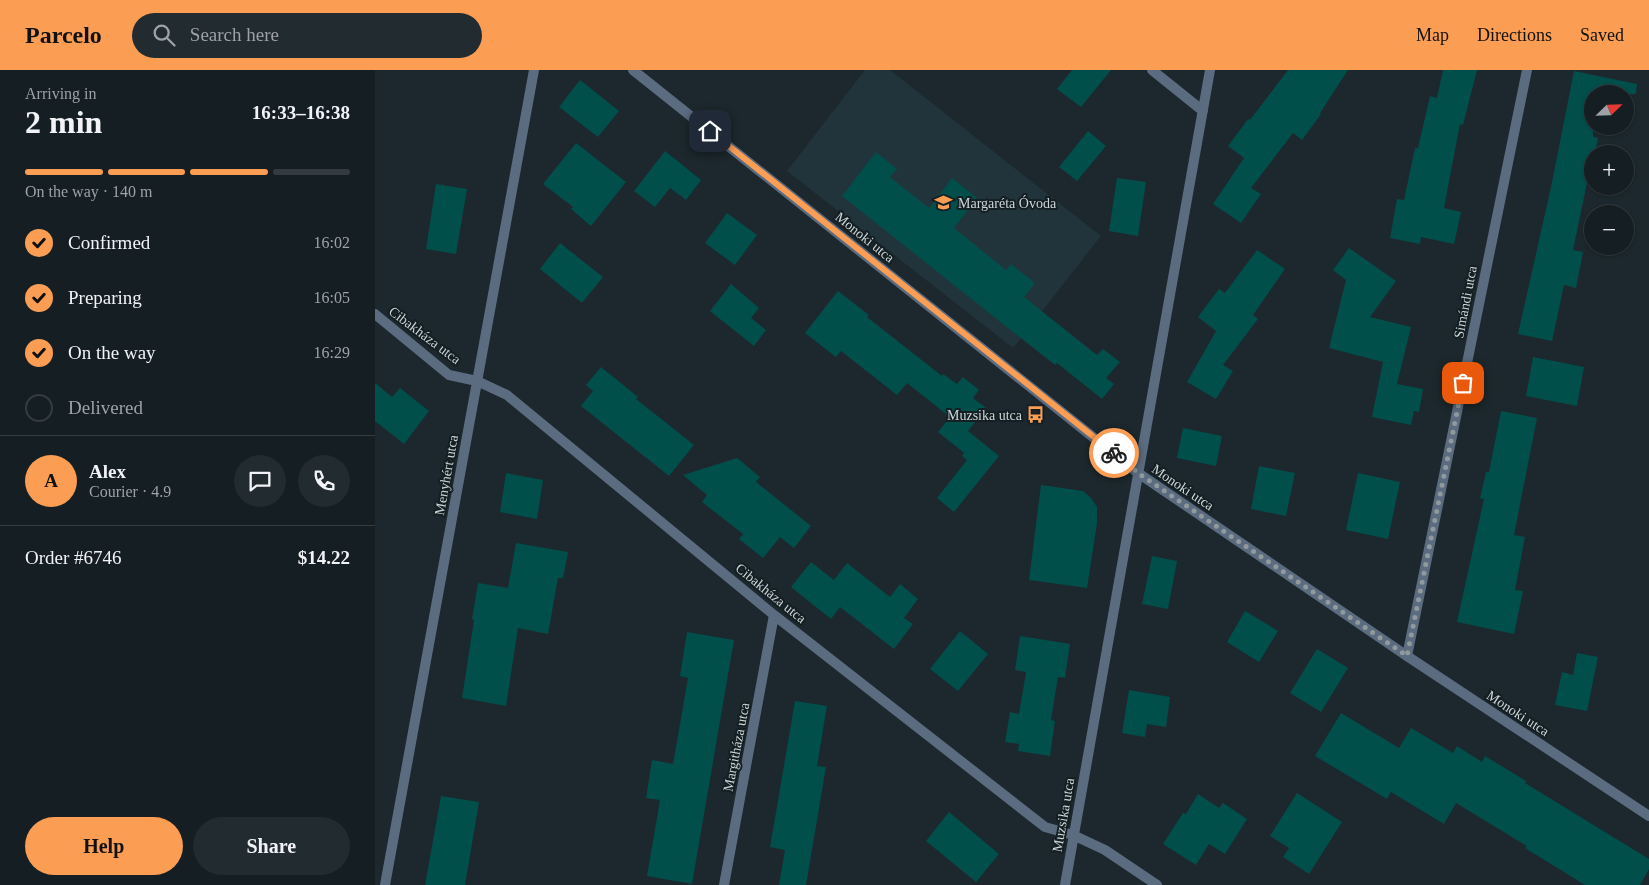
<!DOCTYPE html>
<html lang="en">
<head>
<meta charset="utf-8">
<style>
  :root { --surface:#151e22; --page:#222b2f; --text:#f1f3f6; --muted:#9da2a5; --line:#343c40; --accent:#fc9d54 }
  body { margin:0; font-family:Georgia,serif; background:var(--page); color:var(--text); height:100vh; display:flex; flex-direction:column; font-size:19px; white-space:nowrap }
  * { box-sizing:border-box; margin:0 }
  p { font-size:16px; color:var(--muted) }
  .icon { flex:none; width:28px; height:28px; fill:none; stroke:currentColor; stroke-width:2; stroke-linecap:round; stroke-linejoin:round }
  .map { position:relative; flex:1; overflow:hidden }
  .panel { display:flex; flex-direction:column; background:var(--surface); width:375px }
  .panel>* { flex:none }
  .needle { width:32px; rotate:67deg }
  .fabs { position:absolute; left:1209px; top:15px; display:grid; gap:10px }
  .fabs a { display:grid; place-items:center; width:50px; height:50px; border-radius:50%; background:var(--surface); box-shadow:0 1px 4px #0004,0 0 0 1px var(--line); font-size:25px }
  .pin { position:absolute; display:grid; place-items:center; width:42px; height:42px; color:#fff; margin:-21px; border-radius:10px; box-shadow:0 2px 8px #0006 }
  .courier { position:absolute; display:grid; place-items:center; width:50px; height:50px; margin:-25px; border:4px solid #fc9d54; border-radius:50%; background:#fff; color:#222; box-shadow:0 1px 6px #0007 }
  .headline em { font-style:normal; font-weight:700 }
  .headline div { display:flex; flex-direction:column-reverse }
  .headline { display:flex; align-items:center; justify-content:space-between; height:85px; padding:0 25px }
  h1 { font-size:32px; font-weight:700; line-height:38px }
  .bar { display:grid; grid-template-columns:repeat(4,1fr); gap:8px 5px; align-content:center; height:60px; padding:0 25px }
  .bar i { height:6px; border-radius:4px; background:var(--line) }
  .bar .current { background:var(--accent) }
  .bar p { grid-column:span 4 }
  .line { display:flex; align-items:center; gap:12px; padding:0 25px; border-top:1px solid var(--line) }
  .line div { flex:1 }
  .round { display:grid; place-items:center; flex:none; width:52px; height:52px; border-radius:26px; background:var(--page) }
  ol { padding:0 25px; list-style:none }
  li { display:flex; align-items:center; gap:15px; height:55px }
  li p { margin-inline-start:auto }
  li .icon { padding:5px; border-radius:50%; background:var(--accent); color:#111; stroke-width:4 }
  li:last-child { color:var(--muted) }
  li i { width:28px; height:28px; border:2px solid var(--line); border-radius:50% }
  .primary-button { display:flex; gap:10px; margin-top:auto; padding:10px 25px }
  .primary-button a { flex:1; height:58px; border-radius:30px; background:var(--accent); color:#111; font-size:20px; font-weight:700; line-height:58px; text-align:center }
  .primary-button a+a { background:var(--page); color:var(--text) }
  header { display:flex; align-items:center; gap:30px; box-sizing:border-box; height:70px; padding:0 25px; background:var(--accent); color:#111 }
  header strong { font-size:24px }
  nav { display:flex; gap:28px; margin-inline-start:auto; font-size:18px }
  .search { width:350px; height:45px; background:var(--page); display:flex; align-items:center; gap:12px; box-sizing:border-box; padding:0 18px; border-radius:28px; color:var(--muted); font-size:19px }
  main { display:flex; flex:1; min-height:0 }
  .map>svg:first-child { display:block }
  .built { fill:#21343b }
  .building { fill:#004f4b }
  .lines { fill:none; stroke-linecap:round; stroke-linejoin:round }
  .minor { stroke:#5b6b80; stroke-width:10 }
  .tertiary { stroke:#5b6b80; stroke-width:10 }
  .done { stroke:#90999c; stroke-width:5; stroke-dasharray:0 9 }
  .route { stroke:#fc9d54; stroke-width:6 }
  .labels { text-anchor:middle; stroke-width:4; stroke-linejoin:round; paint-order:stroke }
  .poi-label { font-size:14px; fill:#ced6d8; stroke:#131f23; text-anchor:start }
  .street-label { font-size:14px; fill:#ced6d8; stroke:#131f23 }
</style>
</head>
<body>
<header>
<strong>Parcelo</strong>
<div class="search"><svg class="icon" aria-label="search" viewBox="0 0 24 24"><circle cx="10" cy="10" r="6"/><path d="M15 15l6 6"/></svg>Search here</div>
<nav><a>Map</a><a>Directions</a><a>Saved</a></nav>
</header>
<main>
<section class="panel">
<div class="headline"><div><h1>2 min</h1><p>Arriving in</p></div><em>16:33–16:38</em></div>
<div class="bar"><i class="current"></i><i class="current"></i><i class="current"></i><i></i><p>On the way · 140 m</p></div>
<ol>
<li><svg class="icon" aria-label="check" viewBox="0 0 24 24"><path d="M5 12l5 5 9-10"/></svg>Confirmed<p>16:02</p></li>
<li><svg class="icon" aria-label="check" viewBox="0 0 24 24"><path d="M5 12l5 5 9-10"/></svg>Preparing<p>16:05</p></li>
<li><svg class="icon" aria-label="check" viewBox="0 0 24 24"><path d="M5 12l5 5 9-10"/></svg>On the way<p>16:29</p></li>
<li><i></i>Delivered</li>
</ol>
<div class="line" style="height:90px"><b class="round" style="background:var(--accent);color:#111">A</b><div><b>Alex</b><p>Courier · 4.9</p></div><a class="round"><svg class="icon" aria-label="chat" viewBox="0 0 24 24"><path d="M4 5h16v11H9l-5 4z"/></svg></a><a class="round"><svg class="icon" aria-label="phone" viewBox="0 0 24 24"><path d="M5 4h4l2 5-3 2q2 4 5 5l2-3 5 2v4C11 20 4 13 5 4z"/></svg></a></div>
<div class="line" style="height:65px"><div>Order #6746</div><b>$14.22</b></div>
<div class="primary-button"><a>Help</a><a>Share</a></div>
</section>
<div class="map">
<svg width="1274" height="815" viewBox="0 0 1274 815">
  <rect width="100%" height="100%" fill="#1c282d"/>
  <path class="built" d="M 490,0 L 515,0 L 726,166 L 638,278 L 412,101 Z"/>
  <path class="building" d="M 697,0 L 736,0 L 706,37 L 682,19 Z
    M 913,0 L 973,0 L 945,43 L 946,44 L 927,70 L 918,63 L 876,118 L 886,124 L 866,153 L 838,134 L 869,88 L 853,76 L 873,49 L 875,50 Z
    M 1068,0 L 1102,0 L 1088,55 L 1085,54 L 1069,138 L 1086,142 L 1079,174 L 1046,167 L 1045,174 L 1015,168 L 1022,129 L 1029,130 L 1040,78 L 1043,78 L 1055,26 L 1062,28 Z
    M 1199,1 L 1262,14 L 1261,24 L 1218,24 L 1218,67 L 1223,68 L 1220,84 L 1218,84 L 1218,94 L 1216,103 L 1214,103 L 1198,180 L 1208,182 L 1201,218 L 1189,215 L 1177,271 L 1143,264 L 1176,117 Z
    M 205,10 L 244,41 L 223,67 L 184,37 Z
    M 713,61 L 731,76 L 702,111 L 684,97 Z
    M 201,73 L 251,112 L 216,156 L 196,139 L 198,137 L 168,114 Z
    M 290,81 L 326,110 L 311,130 L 295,118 L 280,137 L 259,121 Z
    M 501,82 L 522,99 L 515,107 L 554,138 L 577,108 L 602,128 L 579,158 L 631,200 L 636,194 L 660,213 L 649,227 L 722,285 L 728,279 L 745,292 L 731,308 L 739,314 L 727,329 L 682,293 L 680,295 L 628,254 L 467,126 Z
    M 742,108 L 771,112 L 763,166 L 734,161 Z
    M 61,114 L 92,119 L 81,184 L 51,179 Z
    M 352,143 L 382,165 L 360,195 L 330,173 Z
    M 185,173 L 228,207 L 207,233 L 165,199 Z
    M 974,178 L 1021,211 L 995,247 L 1036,257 L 1022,314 L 1048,319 L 1044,342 L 1039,341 L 1036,355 L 997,347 L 1008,292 L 954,278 L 971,210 L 958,200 Z
    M 882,180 L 910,199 L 878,245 L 883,249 L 848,295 L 858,301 L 841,329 L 812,312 L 841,261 L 823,247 L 844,219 L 850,223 Z
    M 356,214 L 384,238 L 376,248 L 391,260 L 379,276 L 335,241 Z
    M 463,221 L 494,245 L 492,247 L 567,306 L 568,304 L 582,314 L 588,307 L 604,320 L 598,328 L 611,338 L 593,361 L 624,386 L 579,442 L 562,428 L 592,390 L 587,386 L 589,383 L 563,362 L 575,347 L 532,313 L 522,325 L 466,281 L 461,287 L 430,263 Z
    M 1158,287 L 1209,297 L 1202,336 L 1151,326 Z
    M 226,297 L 263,327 L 261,329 L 319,375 L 294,406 L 206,336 L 218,321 L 211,315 Z
    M 0,313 L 17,327 L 25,318 L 54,341 L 29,374 L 0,351 Z
    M 1126,341 L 1162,348 L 1139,465 L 1150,467 L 1140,520 L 1148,521 L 1139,564 L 1082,552 L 1109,429 L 1105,428 L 1111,402 L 1114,402 Z
    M 808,358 L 847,366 L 841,396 L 802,388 Z
    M 362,388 L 385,407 L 381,412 L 436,456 L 419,478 L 405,467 L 388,488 L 364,469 L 368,464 L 327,432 L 332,425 L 308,405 Z
    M 884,396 L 920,403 L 911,446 L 876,439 Z
    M 131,403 L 168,410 L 162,449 L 125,442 Z
    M 983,403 L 1025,412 L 1013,469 L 971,460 Z
    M 666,415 L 708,421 L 716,428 L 722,437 L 722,453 L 712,518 L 654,510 Z
    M 141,473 L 193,482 L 188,508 L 183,508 L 173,564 L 143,558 L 131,636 L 87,628 L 99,550 L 97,549 L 103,513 L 133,518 Z
    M 777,486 L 802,491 L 793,539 L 767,534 Z
    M 436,492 L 459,510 L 472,493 L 515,527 L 525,514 L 543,529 L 529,548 L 538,554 L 519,579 L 465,537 L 456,549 L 416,517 Z
    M 870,541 L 903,561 L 884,592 L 852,572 Z
    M 585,561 L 613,584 L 583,621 L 555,599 Z
    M 312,562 L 359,570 L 317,814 L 272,806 L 285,730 L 271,728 L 277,690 L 298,694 L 313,608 L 305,606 Z
    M 645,566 L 695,574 L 690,608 L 683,607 L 676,650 L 680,651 L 675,686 L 643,681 L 644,674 L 630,672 L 635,642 L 644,644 L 651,602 L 640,600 Z
    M 942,579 L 973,598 L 946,642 L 915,623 Z
    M 1202,583 L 1223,587 L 1212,641 L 1180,635 L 1187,602 L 1198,605 Z
    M 754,620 L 795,627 L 791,657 L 772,654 L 770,667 L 747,663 Z
    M 420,631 L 452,636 L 442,696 L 451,697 L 431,815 L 404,815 L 410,780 L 395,777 Z
    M 966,643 L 1024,678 L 1036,658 L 1078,683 L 1082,676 L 1107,692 L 1110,686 L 1151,711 L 1150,713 L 1274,789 L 1274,799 L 1265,815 L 1210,815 L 1150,778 L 1152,776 L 1081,733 L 1069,754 L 1016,722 L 1012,729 L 940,686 Z
    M 922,723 L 967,752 L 934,804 L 908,787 L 914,778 L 895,766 Z
    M 823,724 L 844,738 L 848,733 L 872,749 L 850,784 L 834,774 L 821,795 L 788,774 L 808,743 L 811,744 Z
    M 66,726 L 104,732 L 90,815 L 50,815 Z
    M 574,742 L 624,784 L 601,812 L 551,771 Z"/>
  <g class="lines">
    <path class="minor" d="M 777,0 L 828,41
      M 0,244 L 74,305 L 102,311 L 132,325 L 399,545 L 670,757 L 698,765 L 730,780 L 782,815
      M 1032,586 L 1152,0
      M 10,815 L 159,0
      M 349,815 L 399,545
      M 690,815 L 835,0"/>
    <path class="tertiary" d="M 258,0 L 763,403 L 1032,586 L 1274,746"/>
  </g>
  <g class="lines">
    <path class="done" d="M 739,383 L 763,403 L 1032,586 L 1088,313"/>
    <path class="route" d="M 335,61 L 739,383"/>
  </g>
  <defs>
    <symbol id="school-bare" viewBox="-9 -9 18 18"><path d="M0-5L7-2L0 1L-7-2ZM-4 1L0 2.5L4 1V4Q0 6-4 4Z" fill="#fc9d54" stroke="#131f23" stroke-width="2.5" paint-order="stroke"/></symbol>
    <symbol id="bus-bare" viewBox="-9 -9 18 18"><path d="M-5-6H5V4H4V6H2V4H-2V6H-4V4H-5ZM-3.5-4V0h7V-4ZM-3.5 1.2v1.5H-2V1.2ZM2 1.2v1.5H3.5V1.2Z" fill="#fc9d54" stroke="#131f23" stroke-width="2.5" paint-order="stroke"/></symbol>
  </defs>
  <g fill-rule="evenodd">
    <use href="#school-bare" x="556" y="120" width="25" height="25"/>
    <use href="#bus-bare" x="648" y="332" width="25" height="25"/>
  </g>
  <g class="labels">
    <g class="poi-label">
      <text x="583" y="138">Margaréta Óvoda</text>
      <text x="647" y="350" text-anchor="end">Muzsika utca</text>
    </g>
    <g class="street-label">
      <text transform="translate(490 167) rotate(39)" y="5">Monoki utca</text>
      <text transform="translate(1090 232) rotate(-79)" y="5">Simándi utca</text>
      <text transform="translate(50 265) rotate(37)" y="5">Cibakháza utca</text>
      <text transform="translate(71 405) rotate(-80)" y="5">Menyhért utca</text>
      <text transform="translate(808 417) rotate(34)" y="5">Monoki utca</text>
      <text transform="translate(396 523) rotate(39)" y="5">Cibakháza utca</text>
      <text transform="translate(1143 643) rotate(33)" y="5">Monoki utca</text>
      <text transform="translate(361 677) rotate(-79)" y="5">Margitháza utca</text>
      <text transform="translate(688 745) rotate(-80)" y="5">Muzsika utca</text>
    </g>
  </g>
</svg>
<div class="fabs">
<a><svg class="needle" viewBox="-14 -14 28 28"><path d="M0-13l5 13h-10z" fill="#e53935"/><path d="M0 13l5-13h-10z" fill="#9da2a5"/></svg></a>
<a>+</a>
<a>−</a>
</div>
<div class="pin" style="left:1088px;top:313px;background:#ea580c"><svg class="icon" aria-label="bag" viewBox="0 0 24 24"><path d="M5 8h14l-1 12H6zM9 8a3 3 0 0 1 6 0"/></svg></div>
<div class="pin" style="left:335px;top:61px;background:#1f2937"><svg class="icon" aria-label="home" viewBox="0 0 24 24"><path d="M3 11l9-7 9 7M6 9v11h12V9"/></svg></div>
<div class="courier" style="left:739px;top:383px"><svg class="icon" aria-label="bike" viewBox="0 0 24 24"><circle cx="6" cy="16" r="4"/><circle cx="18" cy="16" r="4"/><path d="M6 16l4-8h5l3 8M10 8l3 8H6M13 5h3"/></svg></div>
</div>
</main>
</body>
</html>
